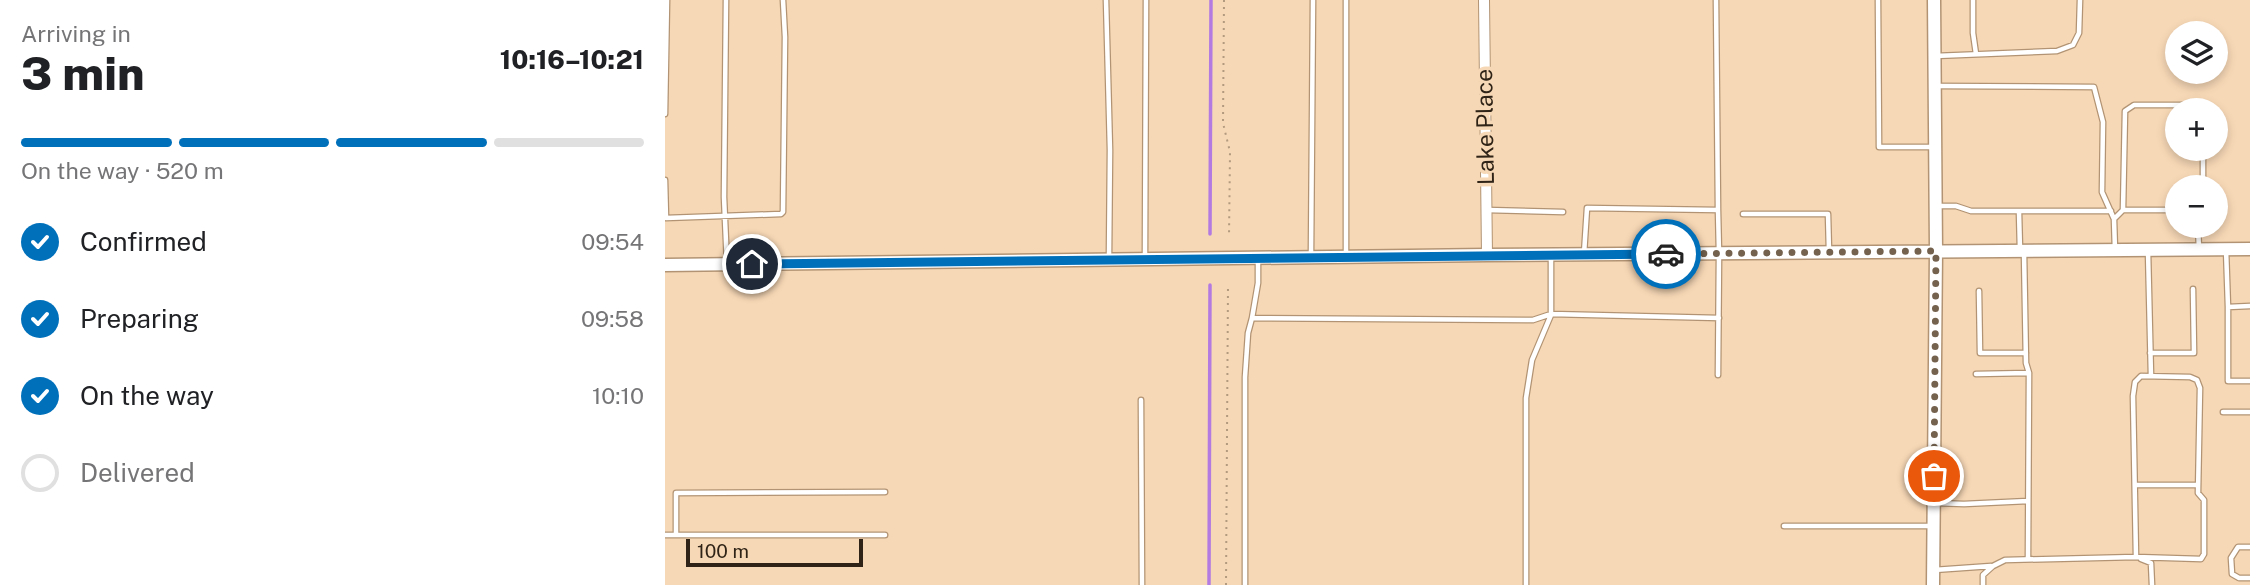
<!DOCTYPE html>
<html lang="en">
<head>
<meta charset="utf-8">
<style>
  :root { --surface:#fff; --page:#f2f2f2; --text:#202124; --muted:#757577; --line:#e0e0e0; --accent:#0170bb }
  body { margin:0; font-family:"Public Sans",sans-serif; background:var(--page); color:var(--text); height:100vh; display:flex; flex-direction:column; font-size:26px; white-space:nowrap }
  * { box-sizing:border-box; margin:0 }
  p { font-size:23px; color:var(--muted) }
  .icon { flex:none; width:38px; height:38px; fill:none; stroke:currentColor; stroke-width:2; stroke-linecap:round; stroke-linejoin:round }
  .map { position:relative; flex:1; overflow:hidden }
  .panel { display:flex; flex-direction:column; background:var(--surface); width:665px }
  .panel>* { flex:none }
  .fabs { position:absolute; left:1500px; top:21px; display:grid; gap:14px }
  .fabs a { display:grid; place-items:center; width:63px; height:63px; border-radius:50%; background:var(--surface); box-shadow:0 4px 10px #0003; font-size:35px }
  .scale { position:absolute; left:21px; bottom:18px; width:177px; box-sizing:border-box; padding-left:7px; border:4px solid #2e2316; border-top:0; font-size:19px; line-height:24px; white-space:nowrap; color:#2e2316; -webkit-text-stroke:5px #f7d8b6; paint-order:stroke }
  .pin { position:absolute; display:grid; place-items:center; width:60px; height:60px; color:#fff; margin:-30px; border:4px solid #fff; border-radius:50%; box-shadow:0 2px 7px #0007 }
  .courier { position:absolute; display:grid; place-items:center; width:70px; height:70px; margin:-35px; border:5px solid #0170bb; border-radius:50%; background:#fff; color:#222; box-shadow:0 2px 9px #0007 }
  .overview em { font-style:normal; font-weight:800 }
  .overview div { display:flex; flex-direction:column-reverse }
  .overview { display:flex; align-items:center; justify-content:space-between; height:119px; padding:0 21px }
  h1 { font-size:46px; font-weight:800; line-height:52px }
  .bar { display:grid; grid-template-columns:repeat(4,1fr); gap:10px 7px; align-content:center; height:84px; padding:0 21px }
  .bar i { height:9px; border-radius:5px; background:var(--line) }
  .bar .on { background:var(--accent) }
  .bar p { grid-column:span 4 }
  ol { padding:0 21px; list-style:none }
  li { display:flex; align-items:center; gap:21px; height:77px }
  li p { margin-inline-start:auto }
  li .icon { padding:7px; border-radius:50%; background:var(--accent); color:#fff; stroke-width:4 }
  li:last-child { color:var(--muted) }
  li i { width:38px; height:38px; border:4px solid var(--line); border-radius:50% }
  main { display:flex; flex:1; min-height:0 }
  .map>svg:first-child { display:block }
  .lines { fill:none; stroke-linecap:round; stroke-linejoin:round }
  .stream { stroke:#b37be1; stroke-width:3.5 }
  .lane-casing { stroke:#b29474; stroke-width:7 }
  .street-casing { stroke:#b29474; stroke-width:12 }
  .secondary-casing { stroke:#b29474; stroke-width:15 }
  .path { stroke:#b29a7f; stroke-width:2; stroke-dasharray:2 5; stroke-linecap:butt }
  .lane { stroke:#fff; stroke-width:4.5 }
  .street { stroke:#fff; stroke-width:10 }
  .secondary { stroke:#fff; stroke-width:12 }
  .done { stroke:#74624e; stroke-width:7; stroke-dasharray:0 12.6 }
  .route { stroke:#0170bb; stroke-width:9 }
  .labels { text-anchor:middle; stroke-width:7; stroke-linejoin:round; paint-order:stroke }
  .street-label { font-size:23px; fill:#2e2316; stroke:#f7d8b6 }
</style>
</head>
<body>
<main>
<section class="panel">
<div class="overview"><div><h1>3 min</h1><p>Arriving in</p></div><em>10:16–10:21</em></div>
<div class="bar"><i class="on"></i><i class="on"></i><i class="on"></i><i></i><p>On the way · 520 m</p></div>
<ol>
<li><svg class="icon" aria-label="check" viewBox="0 0 24 24"><path d="M5 12l5 5 9-10"/></svg>Confirmed<p>09:54</p></li>
<li><svg class="icon" aria-label="check" viewBox="0 0 24 24"><path d="M5 12l5 5 9-10"/></svg>Preparing<p>09:58</p></li>
<li><svg class="icon" aria-label="check" viewBox="0 0 24 24"><path d="M5 12l5 5 9-10"/></svg>On the way<p>10:10</p></li>
<li><i></i>Delivered</li>
</ol>
</section>
<div class="map">
<svg width="1585" height="585" viewBox="0 0 1585 585">
  <rect width="100%" height="100%" fill="#f7d8b6"/>
  <g class="lines">
    <path class="stream" d="M 545,234 L 546,0
      M 544,585 L 545,285"/>
    <defs>
      <path id="lane" d="M 61,0 L 59,197 L 62,264
        M 441,0 L 445,150 L 444,258
        M 681,0 L 681,256
        M 1051,0 L 1053,210
        M 1213,0 L 1214,147 L 1270,147
        M 1308,0 L 1308,33 L 1311,54
        M 1270,56 L 1392,51 L 1408,45 L 1414,33 L 1415,0
        M 1270,86 L 1429,87 L 1438,122 L 1437,192 L 1449,219
        M 0,114 L 2,0
        M 0,180 L 1,218 L 116,214 L 118,212 L 120,37 L 118,0
        M 1538,187 L 1538,149
        M 1272,206 L 1291,206 L 1306,211 L 1446,211
        M 822,210 L 898,212
        M 1458,210 L 1460,111 L 1469,105 L 1530,105 L 1537,110
        M 1354,212 L 1355,250
        M 1078,214 L 1163,214 L 1164,251
        M 1533,226 L 1534,249
        M 1561,249 L 1563,307 L 1585,306
        M 1450,250 L 1449,219 L 1458,210 L 1512,210
        M 1483,251 L 1486,376
        M 1359,252 L 1361,363 L 1364,373
        M 919,254 L 922,208 L 1053,210 L 1054,253 L 1053,375
        M 646,255 L 648,0
        M 886,255 L 886,314 L 1054,318
        M 480,258 L 481,0
        M 593,258 L 593,283 L 587,318 L 868,320 L 886,314
        M 1314,291 L 1315,353 L 1361,353
        M 1563,307 L 1563,381 L 1585,381
        M 1485,353 L 1529,353 L 1528,289
        M 1311,374 L 1364,373 L 1363,558
        M 476,400 L 477,585
        M 1558,412 L 1585,412
        M 1470,485 L 1533,485
        M 1270,503 L 1299,504 L 1363,501
        M 1119,526 L 1267,526
        M 0,535 L 220,535
        M 11,535 L 11,493 L 220,492
        M 1585,547 L 1573,547 L 1566,558 L 1567,574 L 1574,578 L 1585,578
        M 1476,559 L 1486,563 L 1487,585
        M 1269,570 L 1326,566
        M 580,585 L 580,377 L 583,333 L 587,318
        M 861,585 L 861,398 L 867,360 L 886,315
        M 1318,585 L 1318,575 L 1328,566 L 1340,560 L 1471,557 L 1536,559 L 1539,554 L 1539,500 L 1533,493 L 1535,388 L 1532,380 L 1525,377 L 1476,376 L 1470,382 L 1468,396 L 1471,557"/>
      <path id="street" d="M 819,0 L 822,255"/>
      <path id="secondary" d="M 0,265 L 822,255 L 1585,249
        M 1268,585 L 1271,251 L 1269,0"/>
    </defs>
    <use href="#lane" class="lane-casing"/>
    <use href="#street" class="street-casing"/>
    <use href="#secondary" class="secondary-casing"/>
    <path class="path" d="M 559,0 L 558,123 L 565,152 L 564,237
      M 561,585 L 563,285"/>
    <use href="#lane" class="lane"/>
    <use href="#street" class="street"/>
    <use href="#secondary" class="secondary"/>
  </g>
  <g class="lines">
    <path class="done" d="M 1001,254 L 1271,251 L 1269,476"/>
    <path class="route" d="M 87,264 L 1001,254"/>
  </g>
  <g class="labels">
    <g class="street-label">
      <text transform="translate(820 127) rotate(-91)" y="8">Lake Place</text>
    </g>
  </g>
</svg>
<div class="fabs">
<a><svg class="icon" aria-label="layers" viewBox="0 0 24 24"><path d="M12 4l9 5-9 5-9-5zM3 14l9 5 9-5"/></svg></a>
<a>+</a>
<a>−</a>
</div>
<div class="scale">100 m</div>
<div class="pin" style="left:1269px;top:476px;background:#ea580c"><svg class="icon" aria-label="bag" viewBox="0 0 24 24"><path d="M5 8h14l-1 12H6zM9 8a3 3 0 0 1 6 0"/></svg></div>
<div class="pin" style="left:87px;top:264px;background:#1f2937"><svg class="icon" aria-label="home" viewBox="0 0 24 24"><path d="M3 11l9-7 9 7M6 9v11h12V9"/></svg></div>
<div class="courier" style="left:1001px;top:254px"><svg class="icon" aria-label="car" viewBox="0 0 24 24"><path d="M5 17H2v-5l4-1 3-4h7l3 4 3 1v5h-3M9 17h6M6 11h13"/><circle cx="7" cy="17" r="2"/><circle cx="17" cy="17" r="2"/></svg></div>
</div>
</main>
</body>
</html>
